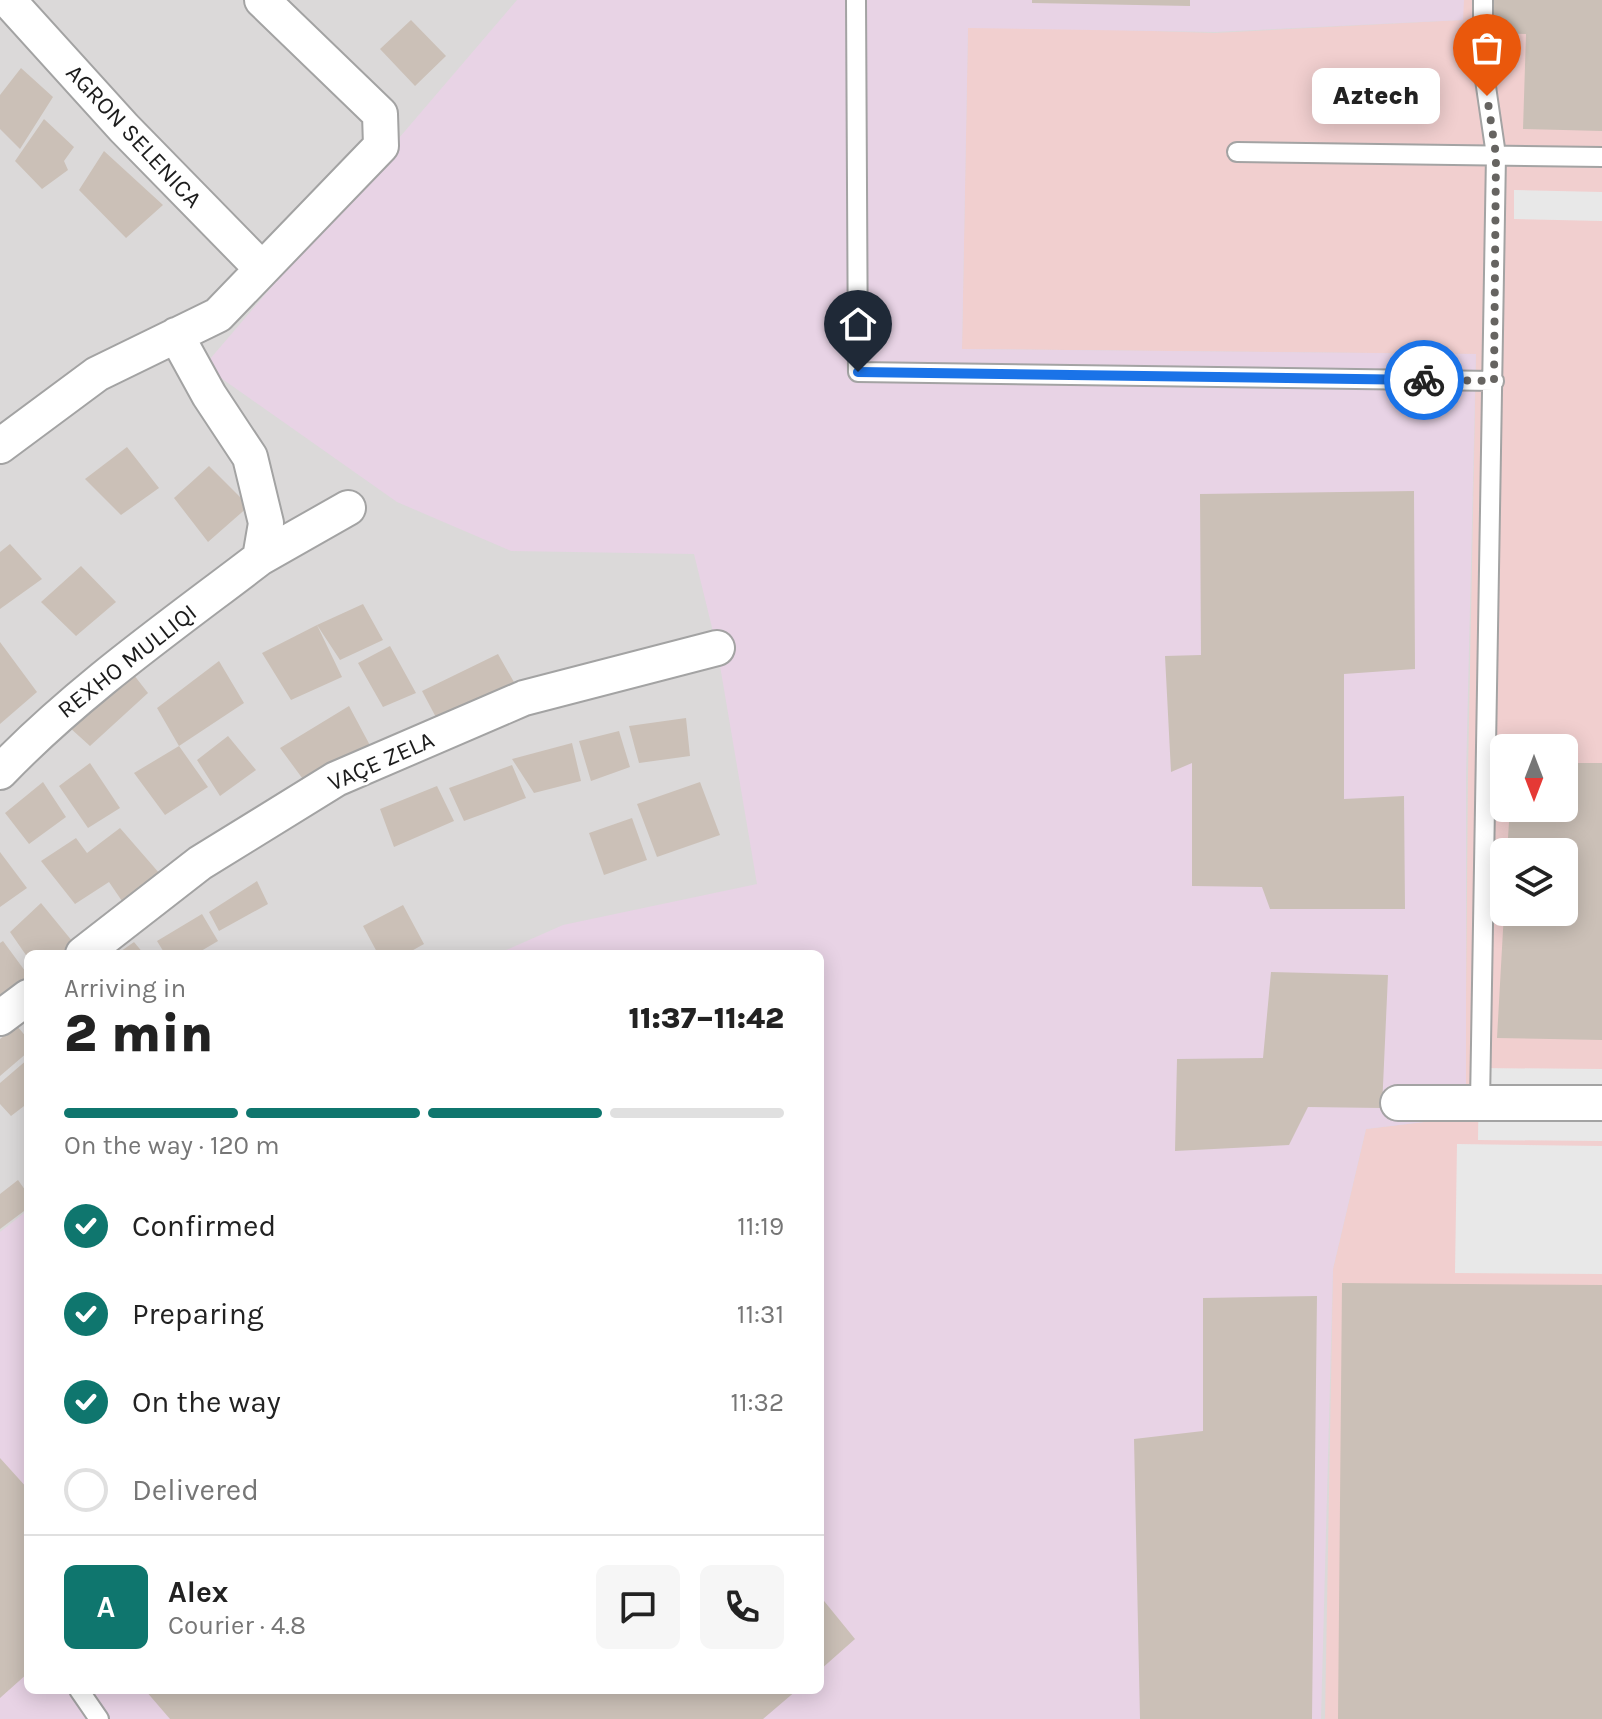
<!DOCTYPE html>
<html lang="en">
<head>
<meta charset="utf-8">
<style>
  :root { --surface:#fff; --page:#f6f6f6; --text:#222; --muted:#767676; --line:#e0e0e0; --accent:#0f766e }
  body { margin:0; font-family:Karla,sans-serif; background:var(--page); color:var(--text); height:100vh; display:flex; flex-direction:column; font-size:30px; white-space:nowrap }
  * { box-sizing:border-box; margin:0 }
  p { font-size:26px; color:var(--muted) }
  .icon { flex:none; width:44px; height:44px; fill:none; stroke:currentColor; stroke-width:2; stroke-linecap:round; stroke-linejoin:round }
  .map { position:relative; flex:1; overflow:hidden }
  .details { position:absolute; left:24px; top:950px; width:800px; height:744px; display:flex; flex-direction:column; background:var(--surface); border-radius:12px; box-shadow:0 4px 20px #0003 }
  .details>* { flex:none }
  .needle { width:52px; rotate:180deg }
  .tools { position:absolute; left:1490px; top:734px; display:grid; gap:16px }
  .tools a { display:grid; place-items:center; width:88px; height:88px; border-radius:12px; background:var(--surface); box-shadow:0 4px 20px #0003; font-size:40px }
  .pin { position:absolute; display:grid; place-items:center; width:68px; height:68px; color:#fff; margin:-82px -34px; border-radius:50% 50% 50% 0; rotate:-45deg; box-shadow:0 0 8px #0007 }
  .pin .icon { rotate:45deg }
  .courier { position:absolute; display:grid; place-items:center; width:80px; height:80px; margin:-40px; border:6px solid #1a73e8; border-radius:50%; background:#fff; color:#222; box-shadow:0 2px 10px #0007 }
  .bubble { position:absolute; height:56px; border-radius:12px; background:var(--surface); box-shadow:0 4px 20px #0003; font-size:26px; font-weight:800; line-height:56px; text-align:center }
  .headline em { font-style:normal; font-weight:800 }
  .headline div { display:flex; flex-direction:column-reverse }
  .headline { display:flex; align-items:center; justify-content:space-between; height:136px; padding:0 40px }
  h1 { font-size:52px; font-weight:800; line-height:60px }
  .bar { display:grid; grid-template-columns:repeat(4,1fr); gap:12px 8px; align-content:center; height:96px; padding:0 40px }
  .bar i { height:10px; border-radius:6px; background:var(--line) }
  .bar .active { background:var(--accent) }
  .bar p { grid-column:span 4 }
  .line { display:flex; align-items:center; gap:20px; padding:0 40px; border-top:2px solid var(--line) }
  .line div { flex:1 }
  .round { display:grid; place-items:center; flex:none; width:84px; height:84px; border-radius:12px; background:var(--page) }
  ol { padding:0 40px; list-style:none }
  li { display:flex; align-items:center; gap:24px; height:88px }
  li p { margin-inline-start:auto }
  li .icon { padding:8px; border-radius:50%; background:var(--accent); color:#fff; stroke-width:4 }
  li:last-child { color:var(--muted) }
  li i { width:44px; height:44px; border:4px solid var(--line); border-radius:50% }
  .map>svg:first-child { display:block }
  .residential { fill:#dbd9d9; fill-rule:evenodd }
  .commercial { fill:#f1cfcf; fill-rule:evenodd }
  .industrial { fill:#e8d3e5 }
  .parking { fill:#e8e8e8 }
  .building { fill:#cbc0b7 }
  .lines { fill:none; stroke-linecap:round; stroke-linejoin:round }
  .lane-casing { stroke:#a3a3a3; stroke-width:22 }
  .street-casing { stroke:#a3a3a3; stroke-width:38 }
  .lane { stroke:#fff; stroke-width:18 }
  .street { stroke:#fff; stroke-width:34 }
  .done { stroke:#666461; stroke-width:8; stroke-dasharray:0 14.4 }
  .route { stroke:#1a73e8; stroke-width:10 }
  .labels { text-anchor:middle; stroke-width:6; stroke-linejoin:round; paint-order:stroke }
  .street-label { font-size:24px; fill:#1c1c1c; stroke:#fff }
</style>
</head>
<body>
<div class="map">
<svg width="1602" height="1719" viewBox="0 0 1602 1719">
  <rect width="100%" height="100%" fill="#efeae1"/>
  <path class="residential" d="M 0,0 L 1602,0 L 1602,1719 L 0,1719 ZM 1504,748 L 1564,748 L 1564,808 L 1504,808 ZM 1504,852 L 1564,852 L 1564,912 L 1504,912 ZM 28,954 L 820,954 L 820,1690 L 28,1690 Z"/>
  <path class="commercial" d="M 1461,0 L 1602,0 L 1602,1719 L 1325,1719 L 1333,1269 L 1366,1129 L 1465,1117 L 1468,775 L 1476,354 L 962,349 L 968,25 L 1214,33 L 1461,20 ZM 1504,748 L 1564,748 L 1564,808 L 1504,808 ZM 1504,852 L 1564,852 L 1564,912 L 1504,912 Z"/>
  <path class="industrial" d="M 517,0 L 1464,0 L 1463,20 L 1215,32 L 968,28 L 962,349 L 1476,354 L 1466,776 L 1466,1117 L 1366,1129 L 1333,1269 L 1321,1719 L 0,1719 L 0,1232 L 28,1210 L 28,1690 L 820,1690 L 820,954 L 497,954 L 563,925 L 757,884 L 717,648 L 694,554 L 511,551 L 397,502 L 204,366 Z"/>
  <path class="parking" d="M 1514,190 L 1602,192 L 1602,221 L 1514,219 Z
    M 1479,1068 L 1602,1069 L 1602,1141 L 1478,1140 Z
    M 1457,1144 L 1602,1146 L 1602,1274 L 1455,1273 Z"/>
  <path class="building" d="M 1032,0 L 1190,0 L 1190,6 L 1032,3 Z
    M 1491,0 L 1602,0 L 1602,131 L 1523,129 L 1526,34 L 1490,33 Z
    M 411,20 L 446,56 L 415,86 L 380,49 Z
    M 21,68 L 53,97 L 20,149 L 0,129 L 0,95 Z
    M 44,119 L 74,147 L 64,161 L 68,170 L 42,189 L 15,161 Z
    M 104,151 L 163,205 L 126,238 L 79,190 Z
    M 127,447 L 159,488 L 121,515 L 85,479 Z
    M 209,466 L 249,506 L 208,542 L 174,498 Z
    M 1414,491 L 1415,669 L 1344,674 L 1344,799 L 1404,796 L 1405,909 L 1270,909 L 1262,887 L 1192,886 L 1192,763 L 1171,772 L 1165,656 L 1201,655 L 1200,494 Z
    M 10,544 L 42,579 L 0,609 L 0,552 Z
    M 81,566 L 116,602 L 76,636 L 41,602 Z
    M 363,604 L 383,640 L 340,660 L 317,625 Z
    M 317,625 L 342,677 L 291,700 L 262,653 Z
    M 0,642 L 37,692 L 0,724 Z
    M 390,646 L 416,693 L 383,707 L 358,663 Z
    M 498,654 L 519,691 L 439,723 L 422,691 Z
    M 219,661 L 244,703 L 179,746 L 157,708 Z
    M 130,670 L 148,693 L 90,746 L 69,727 Z
    M 349,706 L 373,751 L 308,786 L 280,748 Z
    M 686,718 L 690,756 L 639,763 L 629,726 Z
    M 619,731 L 630,767 L 591,781 L 579,741 Z
    M 228,736 L 256,770 L 220,796 L 197,760 Z
    M 572,743 L 581,781 L 534,793 L 512,759 Z
    M 179,746 L 208,787 L 165,815 L 134,773 Z
    M 90,763 L 120,808 L 88,828 L 59,786 Z
    M 1564,763 L 1602,763 L 1602,1040 L 1497,1038 L 1504,912 L 1564,912 L 1564,852 L 1507,852 L 1510,808 L 1564,808 Z
    M 512,765 L 526,798 L 464,821 L 449,788 Z
    M 43,782 L 66,817 L 29,844 L 5,813 Z
    M 700,782 L 720,835 L 657,857 L 637,804 Z
    M 437,786 L 454,821 L 394,847 L 380,809 Z
    M 632,818 L 647,860 L 604,875 L 589,833 Z
    M 120,828 L 160,874 L 122,901 L 109,882 L 75,904 L 41,861 L 76,838 L 87,853 Z
    M 0,852 L 27,888 L 0,907 Z
    M 257,881 L 268,904 L 219,931 L 209,912 Z
    M 41,903 L 77,947 L 67,954 L 28,954 L 28,958 L 10,932 Z
    M 403,905 L 424,944 L 406,954 L 378,954 L 363,926 Z
    M 202,914 L 218,941 L 196,954 L 165,954 L 157,941 Z
    M 3,941 L 28,975 L 28,979 L 0,998 L 0,943 Z
    M 134,942 L 144,954 L 117,954 Z
    M 1271,972 L 1388,975 L 1382,1108 L 1308,1107 L 1289,1145 L 1175,1151 L 1177,1059 L 1263,1058 Z
    M 17,1026 L 28,1039 L 28,1052 L 0,1076 L 0,1039 Z
    M 28,1059 L 28,1103 L 11,1116 L 0,1104 L 0,1083 Z
    M 18,1180 L 28,1194 L 28,1208 L 0,1229 L 0,1194 Z
    M 1342,1283 L 1602,1285 L 1602,1719 L 1338,1719 Z
    M 1317,1296 L 1312,1719 L 1140,1719 L 1134,1439 L 1203,1431 L 1203,1298 Z
    M 0,1458 L 28,1489 L 28,1673 L 0,1698 Z
    M 820,1596 L 855,1639 L 820,1670 Z
    M 145,1690 L 797,1690 L 763,1719 L 170,1719 Z"/>
  <g class="lines">
    <defs>
      <path id="lane" d="M 856,0 L 858,372 L 1494,381
        M 1237,152 L 1602,157
        M 1480,1103 L 1496,155 L 1483,66 L 1483,0
        M 79,1690 L 99,1719"/>
      <path id="street" d="M 8,0 L 124,128 L 262,269
        M 0,446 L 97,374 L 218,315 L 381,146 L 380,114 L 262,0
        M 260,558 L 348,508
        M 0,772 C 78,691 171,626 260,558 L 266,523 L 250,457 L 209,395 L 176,335
        M 83,954 L 200,863 L 336,779 L 524,698 L 717,648
        M 0,1018 L 28,997
        M 1398,1103 L 1602,1103"/>
    </defs>
    <use href="#lane" class="lane-casing"/>
    <use href="#street" class="street-casing"/>
    <use href="#lane" class="lane"/>
    <use href="#street" class="street"/>
  </g>
  <g class="lines">
    <path class="done" d="M 1424,380 L 1494,381 L 1496,155 L 1487,96"/>
    <path class="route" d="M 858,372 L 1424,380"/>
  </g>
  <g class="labels">
    <g class="street-label">
      <text transform="translate(134 136) rotate(47)" y="8">AGRON SELENICA</text>
      <text transform="translate(127 661) rotate(-38)" y="8">REXHO MULLIQI</text>
      <text transform="translate(381 761) rotate(-24)" y="8">VAÇE ZELA</text>
    </g>
  </g>
</svg>
<div class="tools">
<a><svg class="needle" viewBox="-14 -14 28 28"><path d="M0-13l5 13h-10z" fill="#e53935"/><path d="M0 13l5-13h-10z" fill="#767676"/></svg></a>
<a><svg class="icon" aria-label="layers" viewBox="0 0 24 24"><path d="M12 4l9 5-9 5-9-5zM3 14l9 5 9-5"/></svg></a>
</div>
<div class="pin" style="left:1487px;top:96px;background:#ea580c"><svg class="icon" aria-label="bag" viewBox="0 0 24 24"><path d="M5 8h14l-1 12H6zM9 8a3 3 0 0 1 6 0"/></svg></div>
<div class="pin" style="left:858px;top:372px;background:#1f2937"><svg class="icon" aria-label="home" viewBox="0 0 24 24"><path d="M3 11l9-7 9 7M6 9v11h12V9"/></svg></div>
<div class="courier" style="left:1424px;top:380px"><svg class="icon" aria-label="bike" viewBox="0 0 24 24"><circle cx="6" cy="16" r="4"/><circle cx="18" cy="16" r="4"/><path d="M6 16l4-8h5l3 8M10 8l3 8H6M13 5h3"/></svg></div>
<div class="bubble" style="left:1312px;top:68px;width:128px">Aztech</div>
<section class="details">
<div class="headline"><div><h1>2 min</h1><p>Arriving in</p></div><em>11:37–11:42</em></div>
<div class="bar"><i class="active"></i><i class="active"></i><i class="active"></i><i></i><p>On the way · 120 m</p></div>
<ol>
<li><svg class="icon" aria-label="check" viewBox="0 0 24 24"><path d="M5 12l5 5 9-10"/></svg>Confirmed<p>11:19</p></li>
<li><svg class="icon" aria-label="check" viewBox="0 0 24 24"><path d="M5 12l5 5 9-10"/></svg>Preparing<p>11:31</p></li>
<li><svg class="icon" aria-label="check" viewBox="0 0 24 24"><path d="M5 12l5 5 9-10"/></svg>On the way<p>11:32</p></li>
<li><i></i>Delivered</li>
</ol>
<div class="line" style="height:144px"><b class="round" style="background:var(--accent);color:#fff">A</b><div><b>Alex</b><p>Courier · 4.8</p></div><a class="round"><svg class="icon" aria-label="chat" viewBox="0 0 24 24"><path d="M4 5h16v11H9l-5 4z"/></svg></a><a class="round"><svg class="icon" aria-label="phone" viewBox="0 0 24 24"><path d="M5 4h4l2 5-3 2q2 4 5 5l2-3 5 2v4C11 20 4 13 5 4z"/></svg></a></div>
</section>
</div>
</body>
</html>
